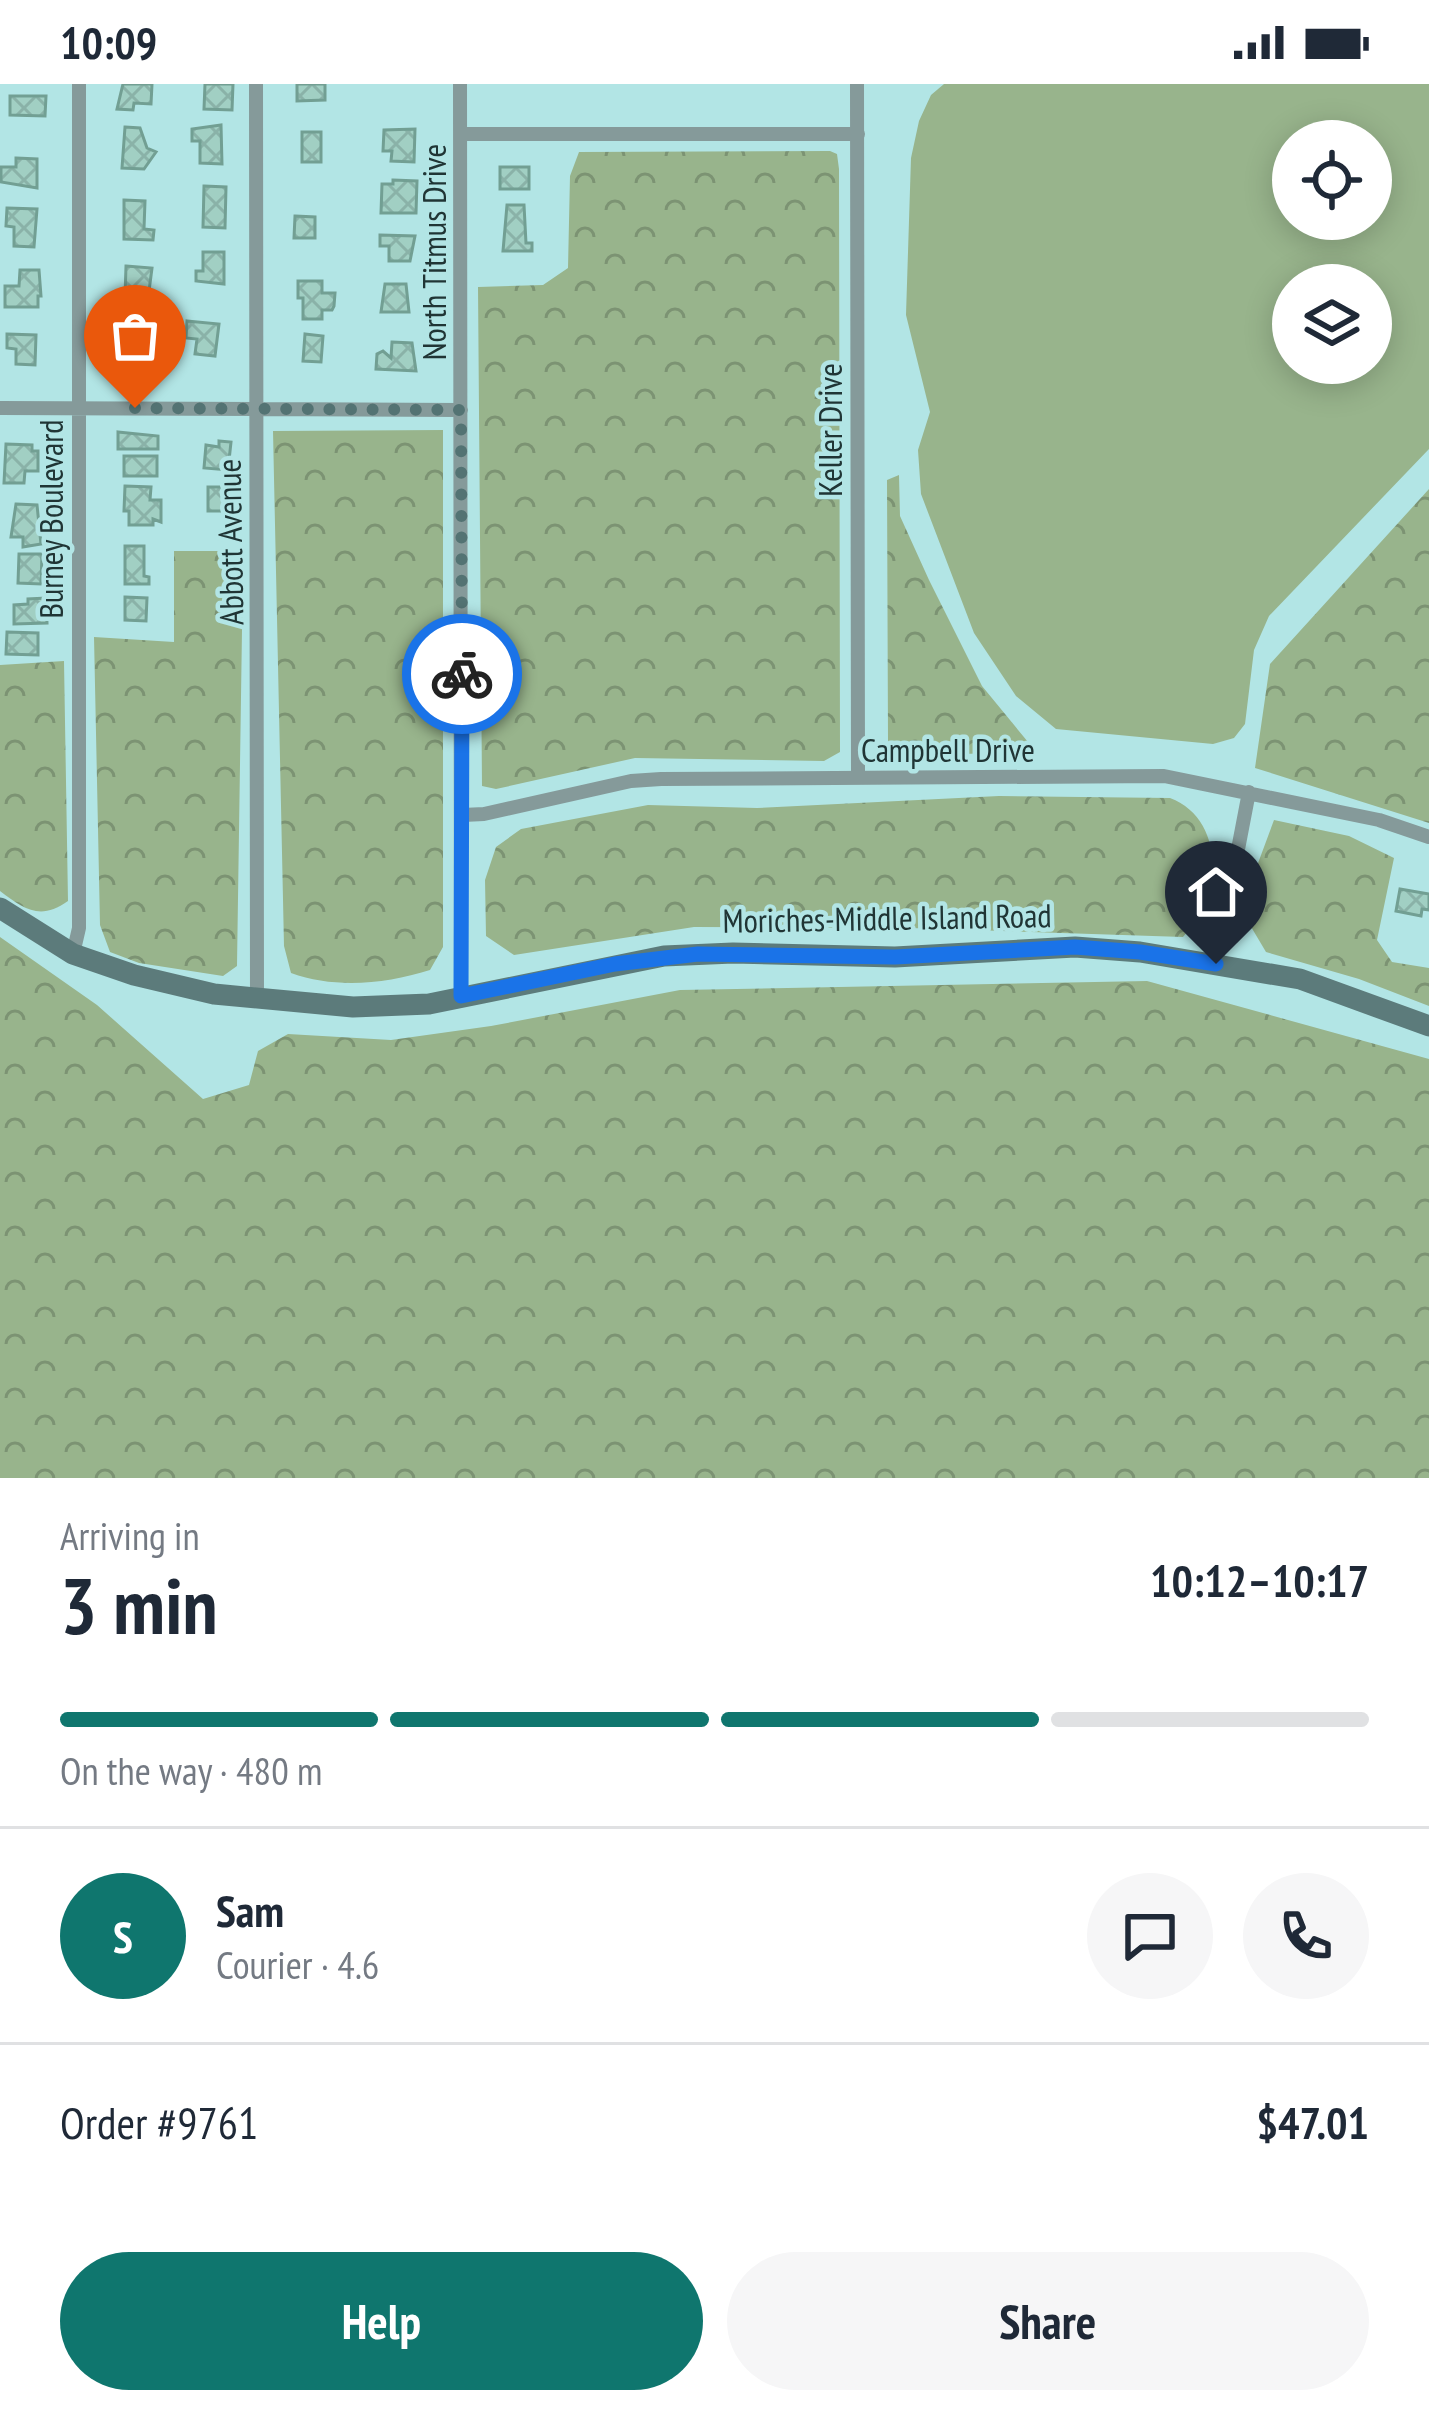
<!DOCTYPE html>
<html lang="en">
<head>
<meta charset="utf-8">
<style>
  :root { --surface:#fff; --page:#f6f6f7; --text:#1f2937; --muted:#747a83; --line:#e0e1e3; --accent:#0f766e }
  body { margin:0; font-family:"PT Sans Narrow",sans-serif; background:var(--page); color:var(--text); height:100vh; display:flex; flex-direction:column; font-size:45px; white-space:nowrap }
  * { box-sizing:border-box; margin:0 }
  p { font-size:39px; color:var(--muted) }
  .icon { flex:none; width:66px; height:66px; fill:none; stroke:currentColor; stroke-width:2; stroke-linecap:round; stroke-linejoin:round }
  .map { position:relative; height:1394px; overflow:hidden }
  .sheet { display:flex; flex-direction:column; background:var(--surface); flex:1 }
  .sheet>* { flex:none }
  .buttons { position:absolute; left:1272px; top:36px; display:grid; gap:24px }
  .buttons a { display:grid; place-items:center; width:120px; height:120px; border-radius:50%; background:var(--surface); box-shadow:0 6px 30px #0003; font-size:60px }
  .pin { position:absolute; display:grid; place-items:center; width:102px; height:102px; color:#fff; margin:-123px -51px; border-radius:50% 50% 50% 0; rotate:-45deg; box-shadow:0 0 12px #0007 }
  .pin .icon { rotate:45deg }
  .courier { position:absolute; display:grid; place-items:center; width:120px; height:120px; margin:-60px; border:9px solid #1a73e8; border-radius:50%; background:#fff; color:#222; box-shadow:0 3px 15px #0007 }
  .overview em { font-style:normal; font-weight:700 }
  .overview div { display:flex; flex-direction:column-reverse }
  .overview { display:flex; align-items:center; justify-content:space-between; height:204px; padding:0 60px }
  h1 { font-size:78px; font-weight:700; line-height:90px }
  .bar { display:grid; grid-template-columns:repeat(4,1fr); gap:18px 12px; align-content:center; height:144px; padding:0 60px }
  .bar i { height:15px; border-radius:9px; background:var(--line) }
  .bar .current { background:var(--accent) }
  .bar p { grid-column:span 4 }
  .line { display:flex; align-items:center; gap:30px; padding:0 60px; border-top:3px solid var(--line) }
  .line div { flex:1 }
  .round { display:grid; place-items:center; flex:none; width:126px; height:126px; border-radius:63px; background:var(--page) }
  .primary-button { display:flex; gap:24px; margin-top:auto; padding:24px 60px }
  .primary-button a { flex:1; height:138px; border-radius:72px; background:var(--accent); color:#fff; font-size:48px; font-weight:700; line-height:138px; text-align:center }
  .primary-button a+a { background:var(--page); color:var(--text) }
  .status { display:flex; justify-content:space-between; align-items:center; height:84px; padding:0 60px; background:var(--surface); direction:ltr }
  .status svg { height:33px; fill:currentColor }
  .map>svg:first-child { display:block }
  .grass { fill:#98b48c; fill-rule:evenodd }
  .forest { fill:url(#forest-crowns) }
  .building { fill:url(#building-cross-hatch); stroke:#729f93; stroke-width:3 }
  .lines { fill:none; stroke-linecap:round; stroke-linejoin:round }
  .minor { stroke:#859a9a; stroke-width:14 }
  .secondary { stroke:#5c7b7b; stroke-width:21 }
  .done { stroke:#537373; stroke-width:12; stroke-dasharray:0 21.6 }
  .route { stroke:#1a73e8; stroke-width:15 }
  .labels { text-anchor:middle; stroke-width:9; stroke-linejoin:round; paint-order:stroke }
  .street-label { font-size:33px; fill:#203535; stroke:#b2e5e5 }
</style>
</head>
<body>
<div class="status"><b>10:09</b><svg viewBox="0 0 49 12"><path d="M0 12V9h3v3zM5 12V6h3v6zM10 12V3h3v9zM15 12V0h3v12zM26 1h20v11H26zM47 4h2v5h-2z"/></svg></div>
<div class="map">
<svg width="1429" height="1394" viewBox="0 0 1429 1394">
  <defs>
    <pattern id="forest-crowns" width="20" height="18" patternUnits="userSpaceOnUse" patternTransform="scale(3)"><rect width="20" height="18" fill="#98b48c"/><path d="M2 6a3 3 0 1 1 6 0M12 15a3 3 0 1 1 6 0" fill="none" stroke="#7c9373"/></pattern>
    <pattern id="building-cross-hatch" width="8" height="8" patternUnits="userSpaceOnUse" patternTransform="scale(3)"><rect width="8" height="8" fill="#a1cfc3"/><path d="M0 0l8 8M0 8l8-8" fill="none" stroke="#8ab2a8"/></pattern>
  </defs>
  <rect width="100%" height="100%" fill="#b2e5e5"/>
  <path class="grass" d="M 944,0 L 1429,0 L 1429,365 L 1269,532 L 1254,566 L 1245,640 L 1234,654 L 1213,660 L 1056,645 L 1016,612 L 974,549 L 921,410 L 918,366 L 930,328 L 906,231 L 911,74 L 919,37 L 931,11 ZM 1293,57 L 1371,57 L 1371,135 L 1293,135 ZM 1293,201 L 1371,201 L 1371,279 L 1293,279 Z"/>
  <path class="forest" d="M 830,67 L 837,70 L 839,85 L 840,668 L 824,677 L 635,674 L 496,705 L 482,702 L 478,203 L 543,201 L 568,184 L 570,92 L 579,68 Z
    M 443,346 L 443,863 L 430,886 C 386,900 335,905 291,889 L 284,862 L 273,347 Z
    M 899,391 L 900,432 L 929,496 L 982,602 L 1028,658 L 1027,668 L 899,672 L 888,657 L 887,396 Z
    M 1429,405 L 1429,739 L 1255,684 L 1270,580 Z
    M 174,467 L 228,467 L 243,479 L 237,882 L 223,892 L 139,879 L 110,868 L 100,841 L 94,553 L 174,558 Z
    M 64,577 L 68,817 C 40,837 24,825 0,807 L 0,581 Z
    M 999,712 L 1170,714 C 1213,730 1221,782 1206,822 C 1202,833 1191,843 1183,853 L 910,844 L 694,843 L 514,871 L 486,852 L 485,796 L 496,763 L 521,745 L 648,721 L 757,724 Z
    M 1274,736 L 1349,752 L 1394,774 L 1377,856 L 1392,878 L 1429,884 L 1429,922 L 1359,895 L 1266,868 L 1247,836 L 1251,798 Z
    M 0,853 L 97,921 L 203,1015 L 249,1001 L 258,967 L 288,950 L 391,956 L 491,942 L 680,906 L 1147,897 L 1429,975 L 1429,1394 L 0,1394 Z"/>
  <path class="building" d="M 123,0 L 152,0 L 151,20 L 134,19 L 133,26 L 117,25 Z
    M 205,0 L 233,0 L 232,26 L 204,25 Z
    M 297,0 L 325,0 L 325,16 L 297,17 Z
    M 10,12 L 46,12 L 45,32 L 10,31 Z
    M 221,41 L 222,80 L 200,79 L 200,57 L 192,57 L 192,45 Z
    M 125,43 L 140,44 L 147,64 L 156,68 L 144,85 L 122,84 Z
    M 415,45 L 414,78 L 391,77 L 392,67 L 383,67 L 384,46 Z
    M 302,48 L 321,48 L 321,78 L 302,78 Z
    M 16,74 L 37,75 L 37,104 L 1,98 L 1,83 L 16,83 Z
    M 500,83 L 529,83 L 529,105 L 500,105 Z
    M 393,96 L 417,97 L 416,129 L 381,129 L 382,100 L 393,100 Z
    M 204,102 L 226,103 L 225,144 L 203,143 Z
    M 124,116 L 145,117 L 144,145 L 154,146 L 153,156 L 124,155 Z
    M 507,121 L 524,121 L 526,159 L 532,159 L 532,167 L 503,167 Z
    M 7,124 L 37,125 L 34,163 L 14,162 L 14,143 L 6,142 Z
    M 295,132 L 315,133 L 315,154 L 294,154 Z
    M 380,151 L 415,152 L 410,177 L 389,177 L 389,162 L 380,162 Z
    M 203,168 L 224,168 L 224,200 L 196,197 L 196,187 L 203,187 Z
    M 126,182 L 152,184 L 148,215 L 125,213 Z
    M 20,186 L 39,186 L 41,212 L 38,212 L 38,223 L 5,223 L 5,202 L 19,202 Z
    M 298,197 L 322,197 L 322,209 L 335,209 L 334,222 L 332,226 L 322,226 L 322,235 L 303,235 L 303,214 L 298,214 Z
    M 385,200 L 406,200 L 409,228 L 381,228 Z
    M 187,237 L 219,240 L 215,272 L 195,270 L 197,255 L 186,254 Z
    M 125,241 L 156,241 L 155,261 L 124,260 Z
    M 7,250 L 36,251 L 35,281 L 16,280 L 16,265 L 7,264 Z
    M 305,250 L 323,252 L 321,278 L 303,277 Z
    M 392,258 L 412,259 L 416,287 L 376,285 L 377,270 L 383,267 L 391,274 Z
    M 118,348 L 158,352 L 158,365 L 118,365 Z
    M 219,357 L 231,358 L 228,386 L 204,384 L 206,361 L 219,363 Z
    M 6,360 L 32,361 L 32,367 L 38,367 L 38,387 L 25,387 L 24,399 L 4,399 Z
    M 124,372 L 157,372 L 157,392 L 124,392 Z
    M 125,402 L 151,403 L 150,416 L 161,416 L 161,438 L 153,435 L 153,441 L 129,441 L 129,427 L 124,427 Z
    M 208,403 L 227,403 L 227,427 L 208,427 Z
    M 16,420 L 37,421 L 41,460 L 23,463 L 23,453 L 11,453 Z
    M 125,462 L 144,462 L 144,492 L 149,493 L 149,500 L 125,500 Z
    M 19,470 L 42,470 L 41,500 L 18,499 Z
    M 125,513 L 147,514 L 146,537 L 125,536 Z
    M 46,514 L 47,539 L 14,540 L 14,521 L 28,520 L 28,515 Z
    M 7,548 L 38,549 L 38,571 L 6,570 Z
    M 1400,805 L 1429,810 L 1429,826 L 1422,825 L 1421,832 L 1396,827 Z"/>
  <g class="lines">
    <path class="minor" d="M 256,0 L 257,915
      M 460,0 L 461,912
      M 857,0 L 858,693
      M 460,50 L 858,50
      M 0,324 L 461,326
      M 463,731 L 484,730 L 631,697 L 661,695 L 1164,692 L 1379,736 L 1429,753
      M 73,870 L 79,844 L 79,0
      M 1216,880 L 1249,708"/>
    <path class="secondary" d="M 0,824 L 73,870 L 134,891 L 214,910 L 353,923 L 429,920 L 664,872 L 733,869 L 895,873 L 1075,863 L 1140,868 L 1300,895 L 1429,942"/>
  </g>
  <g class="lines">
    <path class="done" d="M 135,324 L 461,326 L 462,590"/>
    <path class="route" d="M 462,590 L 461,912 L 615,880 L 698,870 L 895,873 L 1075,863 L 1140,868 L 1216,880"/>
  </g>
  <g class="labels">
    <g class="street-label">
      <text transform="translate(434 168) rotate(-90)" y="12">North Titmus Drive</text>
      <text transform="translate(830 346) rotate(-90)" y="12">Keller Drive</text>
      <text transform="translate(51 435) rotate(-90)" y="12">Burney Boulevard</text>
      <text transform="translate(230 458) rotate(-91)" y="12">Abbott Avenue</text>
      <text x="948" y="678">Campbell Drive</text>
      <text transform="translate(887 834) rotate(-1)" y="12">Moriches-Middle Island Road</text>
    </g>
  </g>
</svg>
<div class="buttons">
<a><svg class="icon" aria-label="locate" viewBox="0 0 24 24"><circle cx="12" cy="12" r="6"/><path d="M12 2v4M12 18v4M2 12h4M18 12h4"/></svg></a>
<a><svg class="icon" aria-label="layers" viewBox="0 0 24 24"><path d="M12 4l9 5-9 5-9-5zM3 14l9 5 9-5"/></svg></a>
</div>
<div class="pin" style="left:135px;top:324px;background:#ea580c"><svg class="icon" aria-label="bag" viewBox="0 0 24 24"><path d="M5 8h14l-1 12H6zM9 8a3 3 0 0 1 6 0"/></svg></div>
<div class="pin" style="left:1216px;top:880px;background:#1f2937"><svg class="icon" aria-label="home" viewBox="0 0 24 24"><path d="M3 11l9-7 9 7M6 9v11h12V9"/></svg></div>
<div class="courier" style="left:462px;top:590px"><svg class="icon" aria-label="bike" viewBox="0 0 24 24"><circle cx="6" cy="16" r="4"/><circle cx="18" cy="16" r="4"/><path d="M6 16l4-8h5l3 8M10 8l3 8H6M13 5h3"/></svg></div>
</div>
<section class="sheet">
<div class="overview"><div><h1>3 min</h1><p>Arriving in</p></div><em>10:12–10:17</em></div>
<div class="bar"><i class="current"></i><i class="current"></i><i class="current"></i><i></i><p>On the way · 480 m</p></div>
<div class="line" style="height:216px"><b class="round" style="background:var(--accent);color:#fff">S</b><div><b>Sam</b><p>Courier · 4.6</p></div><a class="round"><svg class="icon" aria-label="chat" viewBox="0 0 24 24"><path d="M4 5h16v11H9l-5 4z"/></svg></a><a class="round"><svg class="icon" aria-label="phone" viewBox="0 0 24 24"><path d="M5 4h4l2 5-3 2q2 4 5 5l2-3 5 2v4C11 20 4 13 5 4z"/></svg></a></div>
<div class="line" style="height:156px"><div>Order #9761</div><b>$47.01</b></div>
<div class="primary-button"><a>Help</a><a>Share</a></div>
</section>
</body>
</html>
